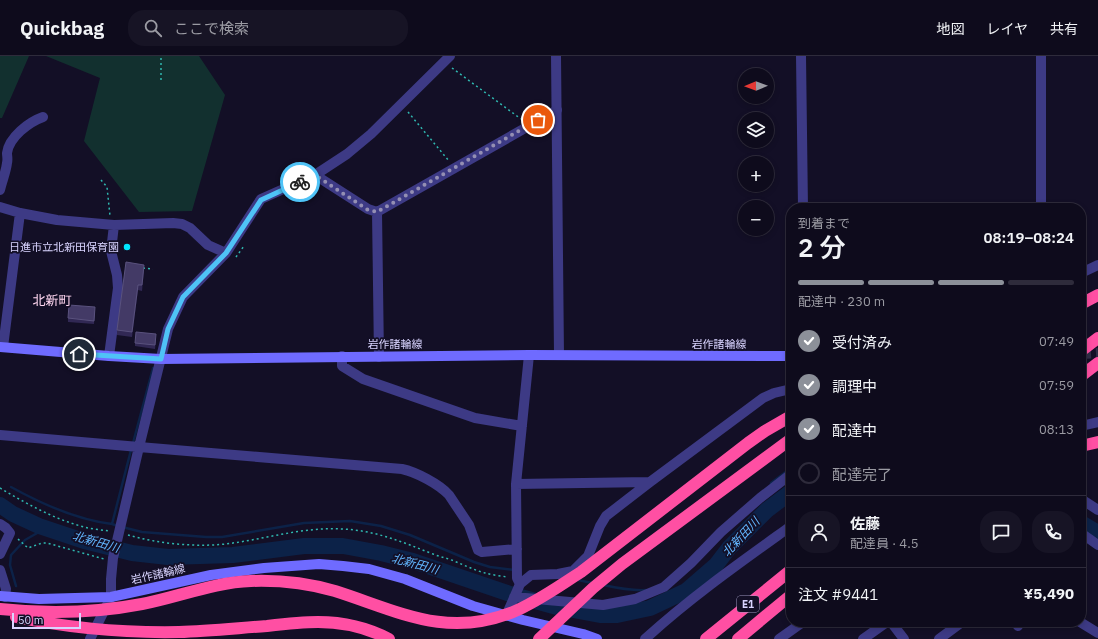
<!DOCTYPE html>
<html lang="ja">
<head>
<meta charset="utf-8">
<style>
  :root { --surface:#0e0b1c; --page:#171425; --text:#f1f3f6; --muted:#9b9ba3; --line:#2e2b3b; --accent:#8c9099 }
  body { margin:0; font-family:"IBM Plex Sans","Noto Sans JP",sans-serif; background:var(--page); color:var(--text); height:100vh; display:flex; flex-direction:column; font-size:15px; white-space:nowrap }
  * { box-sizing:border-box; margin:0 }
  p { font-size:13px; color:var(--muted) }
  .icon { flex:none; width:22px; height:22px; fill:none; stroke:currentColor; stroke-width:2; stroke-linecap:round; stroke-linejoin:round }
  .map { position:relative; flex:1; overflow:hidden }
  .side { position:absolute; left:786px; top:147px; width:300px; height:424px; display:flex; flex-direction:column; background:var(--surface); border-radius:16px; box-shadow:0 2px 6px #0003,0 0 0 1px var(--line) }
  .side>* { flex:none }
  .needle { width:26px; rotate:269deg }
  .fabs { position:absolute; left:738px; top:12px; display:grid; gap:8px }
  .fabs a { display:grid; place-items:center; width:36px; height:36px; border-radius:50%; background:var(--surface); box-shadow:0 2px 6px #0003,0 0 0 1px var(--line); font-size:20px }
  .scale { position:absolute; left:12px; bottom:10px; width:69px; box-sizing:border-box; padding-left:4px; border:2px solid #d9d4ff; border-top:0; font-size:11px; line-height:14px; white-space:nowrap; color:#d9d4ff; -webkit-text-stroke:3px #130f26; paint-order:stroke }
  .pin { position:absolute; display:grid; place-items:center; width:34px; height:34px; color:#fff; margin:-17px; border:2px solid #fff; border-radius:50%; box-shadow:0 1px 4px #0007 }
  .courier { position:absolute; display:grid; place-items:center; width:40px; height:40px; margin:-20px; border:3px solid #4fc3f7; border-radius:50%; background:#fff; color:#222; box-shadow:0 1px 5px #0007 }
  .headline em { font-style:normal; font-weight:600 }
  .headline div { display:flex; flex-direction:column-reverse }
  .headline { display:flex; align-items:center; justify-content:space-between; height:68px; padding:0 12px }
  h1 { font-size:26px; font-weight:600; line-height:30px }
  .bar { display:grid; grid-template-columns:repeat(4,1fr); gap:6px 4px; align-content:center; height:48px; padding:0 12px }
  .bar i { height:5px; border-radius:3px; background:var(--line) }
  .bar .active { background:var(--accent) }
  .bar p { grid-column:span 4 }
  .line { display:flex; align-items:center; gap:10px; padding:0 12px; border-top:1px solid var(--line) }
  .line div { flex:1 }
  .round { display:grid; place-items:center; flex:none; width:42px; height:42px; border-radius:16px; background:var(--page) }
  ol { padding:0 12px; list-style:none }
  li { display:flex; align-items:center; gap:12px; height:44px }
  li p { margin-inline-start:auto }
  li .icon { padding:4px; border-radius:50%; background:var(--accent); color:#fff; stroke-width:4 }
  li:last-child { color:var(--muted) }
  li i { width:22px; height:22px; border:2px solid var(--line); border-radius:50% }
  header { display:flex; align-items:center; gap:24px; box-sizing:border-box; height:56px; padding:0 20px; background:var(--surface); border-bottom:1px solid var(--line) }
  header strong { font-size:19px }
  nav { display:flex; gap:22px; margin-inline-start:auto; font-size:14px }
  .search { width:280px; height:36px; background:var(--page); display:flex; align-items:center; gap:10px; box-sizing:border-box; padding:0 14px; border-radius:16px; color:var(--muted); font-size:15px }
  .map>svg:first-child { display:block }
  .green { fill:#12302f }
  .lines { fill:none; stroke-linecap:round; stroke-linejoin:round }
  .stream { stroke:#0c2248; stroke-width:2.5 }
  .river { stroke:#0c2248; stroke-width:16 }
  .secondary-tunnel { stroke:#312d47; stroke-width:10; stroke-dasharray:10 5; stroke-linecap:butt }
  .path { stroke:#2fb8b0; stroke-width:1.5; stroke-dasharray:2 3; stroke-linecap:butt }
  .minor { stroke:#3d3a85; stroke-width:10 }
  .tertiary { stroke:#3d3a85; stroke-width:10 }
  .secondary { stroke:#6f6bff; stroke-width:10 }
  .motorway { stroke:#ff4fa3; stroke-width:12 }
  .wall { fill:#312854 }
  .shaded-wall { fill:#1d163a }
  .building { fill:#433a66; stroke:#5a527e }
  .done { stroke:#948fb3; stroke-width:4; stroke-dasharray:0 7.2 }
  .route { stroke:#4fc3f7; stroke-width:5 }
  .poi-dot { fill:#00e5ff; stroke:#130f26; stroke-width:1.5 }
  .labels { text-anchor:middle; stroke-width:3.5; stroke-linejoin:round; paint-order:stroke }
  .shield { fill:#130f26; stroke:#9e99be; stroke-width:1 }
  .shield-label { font-size:10px; font-weight:bold; fill:#d9d4ff }
  .poi-label { font-size:11px; fill:#d9d4ff; stroke:#130f26; text-anchor:end }
  .street-label { font-size:11px; fill:#d9d4ff; stroke:#130f26 }
  .water-label { font-size:12px; font-style:italic; fill:#62b6ff; stroke:#130f26 }
  .quarter-label { font-size:13px; fill:#ffd6f0; stroke:#130f26 }
</style>
</head>
<body>
<header>
<strong>Quickbag</strong>
<div class="search"><svg class="icon" aria-label="search" viewBox="0 0 24 24"><circle cx="10" cy="10" r="6"/><path d="M15 15l6 6"/></svg>ここで検索</div>
<nav><a>地図</a><a>レイヤ</a><a>共有</a></nav>
</header>
<div class="map">
<svg width="1098" height="583" viewBox="0 0 1098 583">
  <rect width="100%" height="100%" fill="#130f26"/>
  <path class="green" d="M 0,0 L 29,0 L 2,62 L 0,62 Z
    M 46,0 L 199,0 L 225,39 L 192,155 L 139,156 L 84,85 L 100,22 Z"/>
  <g class="lines">
    <path class="stream" d="M 133,387 L 153,312
      M 771,427 L 791,412
      M 11,431 C 40,447 78,464 112,468
      M 118,470 L 112,468 L 131,394
      M 122,471 L 142,476 L 206,481 L 222,481 L 304,467 L 350,465 L 381,470 L 410,479 L 474,506 L 490,511 L 515,514
      M 578,524 L 592,527
      M 603,529 C 617,532 632,535 646,534
      M 16,530 L 10,509 L 11,499 L 25,484 L 46,472"/>
    <path class="river" d="M 0,449 L 13,458 L 39,470 L 84,485 L 132,497 L 168,501 L 233,499 L 304,490 L 343,490 L 381,497 L 413,505 L 510,538 L 557,551 L 600,559 L 617,559 L 650,552 L 686,535 L 716,509 L 729,492 L 767,454 L 791,436
      M 1081,467 L 1098,477"/>
    <path class="secondary-tunnel" d="M 1081,298 L 1098,297"/>
    <path class="path" d="M 452,12 L 521,63
      M 161,24 L 161,0
      M 408,56 L 449,105
      M 101,124 L 107,131 L 110,160
      M 236,201 L 244,190
      M 143,212 L 153,213
      M 0,432 C 27,448 54,463 84,471 C 92,473 101,474 109,475
      M 128,479 C 159,488 201,492 233,487 C 269,482 304,471 341,473 C 375,474 402,486 433,498 C 440,501 447,502 454,505 C 464,509 474,514 485,517 C 492,519 501,520 508,521
      M 18,483 L 28,492 L 42,487 L 47,487 L 104,503"/>
    <path class="minor" d="M 801,0 L 803,152
      M 1041,0 L 1041,152
      M 315,119 L 368,153 L 377,156 L 557,54
      M 0,134 C 2,125 6,116 7,107 C 8,103 7,100 7,97 C 9,81 29,66 43,61
      M 0,151 L 20,157 L 57,164 L 114,169 L 173,167 L 182,168 L 190,172 L 208,189 L 226,197
      M 377,156 L 379,301
      M 1081,217 L 1098,209
      M 3,291 L 20,157
      M 109,300 L 118,232 L 117,219 L 111,195 L 114,169
      M 342,300 L 342,310 L 363,323 L 475,362 L 522,370
      M 0,379 L 139,391 L 402,413 C 416,416 439,428 449,439 L 469,469 L 478,494 L 482,496 L 517,493
      M 516,428 L 650,426
      M 1081,443 L 1098,454
      M 0,468 L 6,472 L 10,477 L 0,498
      M 1081,477 L 1098,489
      M 0,514 L 6,533 L 5,541
      M 520,528 L 517,522 L 516,428 L 529,299
      M 514,541 L 603,549 L 635,543 L 664,531 L 691,507 L 721,476 L 760,442 L 791,418
      M 506,560 L 520,528 L 531,519 L 558,518 L 573,515 L 588,500 L 600,470 L 606,460 L 650,426 L 763,342 L 774,337 L 791,333
      M 891,566 L 904,583
      M 1015,566 L 1018,570
      M 1080,566 L 1098,577
      M 90,583 L 111,541 L 111,523 L 113,502 L 139,391 L 168,273 L 183,241 L 226,197 L 261,143 L 315,119 L 347,98 L 371,78 L 450,0
      M 645,583 C 691,541 741,506 791,470
      M 863,583 L 887,566
      M 939,583 L 962,566"/>
    <path class="tertiary" d="M 556,0 L 559,299
      M 1081,370 L 1098,366
      M 779,583 L 803,566"/>
    <path class="secondary" d="M 0,291 L 109,300 L 161,303 L 529,299 L 791,300
      M 0,540 L 39,543 L 111,541 L 211,519 L 264,512 L 319,508 L 343,510 L 369,513 L 405,523 L 473,550 L 523,564 L 583,578 L 597,583"/>
    <path class="motorway" d="M 1081,248 L 1098,239
      M 1081,295 L 1098,282
      M 1081,320 L 1098,307
      M 1081,390 L 1098,386
      M 0,553 C 47,558 95,557 142,548 C 178,541 215,526 251,525 C 280,524 307,527 335,535 C 398,555 446,583 513,556 C 537,546 559,530 581,516 L 748,387 L 765,375 L 791,360
      M 16,561 C 69,572 125,577 179,576 C 208,575 238,572 267,570 C 284,568 301,566 318,566 C 342,566 368,572 389,583
      M 539,583 L 593,532 L 622,508 L 791,383
      M 706,583 L 791,514
      M 738,583 L 791,539"/>
  </g>
  <path class="wall" d="M 144,214 L 142,235 L 138,234 L 132,281 L 117,279 L 117,274 Z
    M 95,255 L 94,268 L 68,266 L 68,262 Z
    M 156,282 L 155,293 L 135,290 L 135,287 Z"/>
  <path class="shaded-wall" d="M 144,209 L 144,214 L 142,235 L 142,229 Z
    M 138,229 L 138,234 L 132,281 L 132,276 Z"/>
  <path class="building" d="M 126,206 L 144,209 L 142,229 L 138,229 L 132,276 L 117,274 Z
    M 69,249 L 95,251 L 94,265 L 68,262 Z
    M 136,276 L 156,278 L 155,289 L 135,287 Z"/>
  <g class="lines">
    <path class="done" d="M 300,126 L 315,119 L 368,154 L 377,156 L 538,64"/>
    <path class="route" d="M 79,298 L 161,303 L 168,273 L 183,241 L 226,197 L 261,144 L 300,126"/>
  </g>
  <circle class="poi-dot" cx="127" cy="191" r="4"/>
  <g class="labels">
    <rect class="shield" x="737" y="540" width="22" height="16" rx="3"/>
    <g class="shield-label">
      <text x="748" y="552">E1</text>
    </g>
    <g class="poi-label">
      <text x="119" y="195">日進市立北新田保育園</text>
    </g>
    <g class="street-label">
      <text x="395" y="292">岩作諸輪線</text>
      <text x="719" y="292">岩作諸輪線</text>
      <text transform="translate(158 518) rotate(-13)" y="4">岩作諸輪線</text>
    </g>
    <g class="water-label">
      <text transform="translate(741 481) rotate(-47)" y="4">北新田川</text>
      <text transform="translate(96 486) rotate(16)" y="4">北新田川</text>
      <text transform="translate(415 508) rotate(15)" y="4">北新田川</text>
    </g>
    <g class="quarter-label">
      <text x="52" y="249">北新町</text>
    </g>
  </g>
</svg>
<div class="fabs">
<a><svg class="needle" viewBox="-14 -14 28 28"><path d="M0-13l5 13h-10z" fill="#e53935"/><path d="M0 13l5-13h-10z" fill="#9b9ba3"/></svg></a>
<a><svg class="icon" aria-label="layers" viewBox="0 0 24 24"><path d="M12 4l9 5-9 5-9-5zM3 14l9 5 9-5"/></svg></a>
<a>+</a>
<a>−</a>
</div>
<div class="scale">50 m</div>
<div class="pin" style="left:538px;top:64px;background:#ea580c"><svg class="icon" aria-label="bag" viewBox="0 0 24 24"><path d="M5 8h14l-1 12H6zM9 8a3 3 0 0 1 6 0"/></svg></div>
<div class="pin" style="left:79px;top:298px;background:#1f2937"><svg class="icon" aria-label="home" viewBox="0 0 24 24"><path d="M3 11l9-7 9 7M6 9v11h12V9"/></svg></div>
<div class="courier" style="left:300px;top:126px"><svg class="icon" aria-label="bike" viewBox="0 0 24 24"><circle cx="6" cy="16" r="4"/><circle cx="18" cy="16" r="4"/><path d="M6 16l4-8h5l3 8M10 8l3 8H6M13 5h3"/></svg></div>
<section class="side">
<div class="headline"><div><h1>2 分</h1><p>到着まで</p></div><em>08:19–08:24</em></div>
<div class="bar"><i class="active"></i><i class="active"></i><i class="active"></i><i></i><p>配達中 · 230 m</p></div>
<ol>
<li><svg class="icon" aria-label="check" viewBox="0 0 24 24"><path d="M5 12l5 5 9-10"/></svg>受付済み<p>07:49</p></li>
<li><svg class="icon" aria-label="check" viewBox="0 0 24 24"><path d="M5 12l5 5 9-10"/></svg>調理中<p>07:59</p></li>
<li><svg class="icon" aria-label="check" viewBox="0 0 24 24"><path d="M5 12l5 5 9-10"/></svg>配達中<p>08:13</p></li>
<li><i></i>配達完了</li>
</ol>
<div class="line" style="height:72px"><a class="round"><svg class="icon" aria-label="person" viewBox="0 0 24 24"><circle cx="12" cy="8" r="4"/><path d="M4 21q1-7 8-7t8 7"/></svg></a><div><b>佐藤</b><p>配達員 · 4.5</p></div><a class="round"><svg class="icon" aria-label="chat" viewBox="0 0 24 24"><path d="M4 5h16v11H9l-5 4z"/></svg></a><a class="round"><svg class="icon" aria-label="phone" viewBox="0 0 24 24"><path d="M5 4h4l2 5-3 2q2 4 5 5l2-3 5 2v4C11 20 4 13 5 4z"/></svg></a></div>
<div class="line" style="height:52px"><div>注文 #9441</div><b>¥5,490</b></div>
</section>
</div>
</body>
</html>
